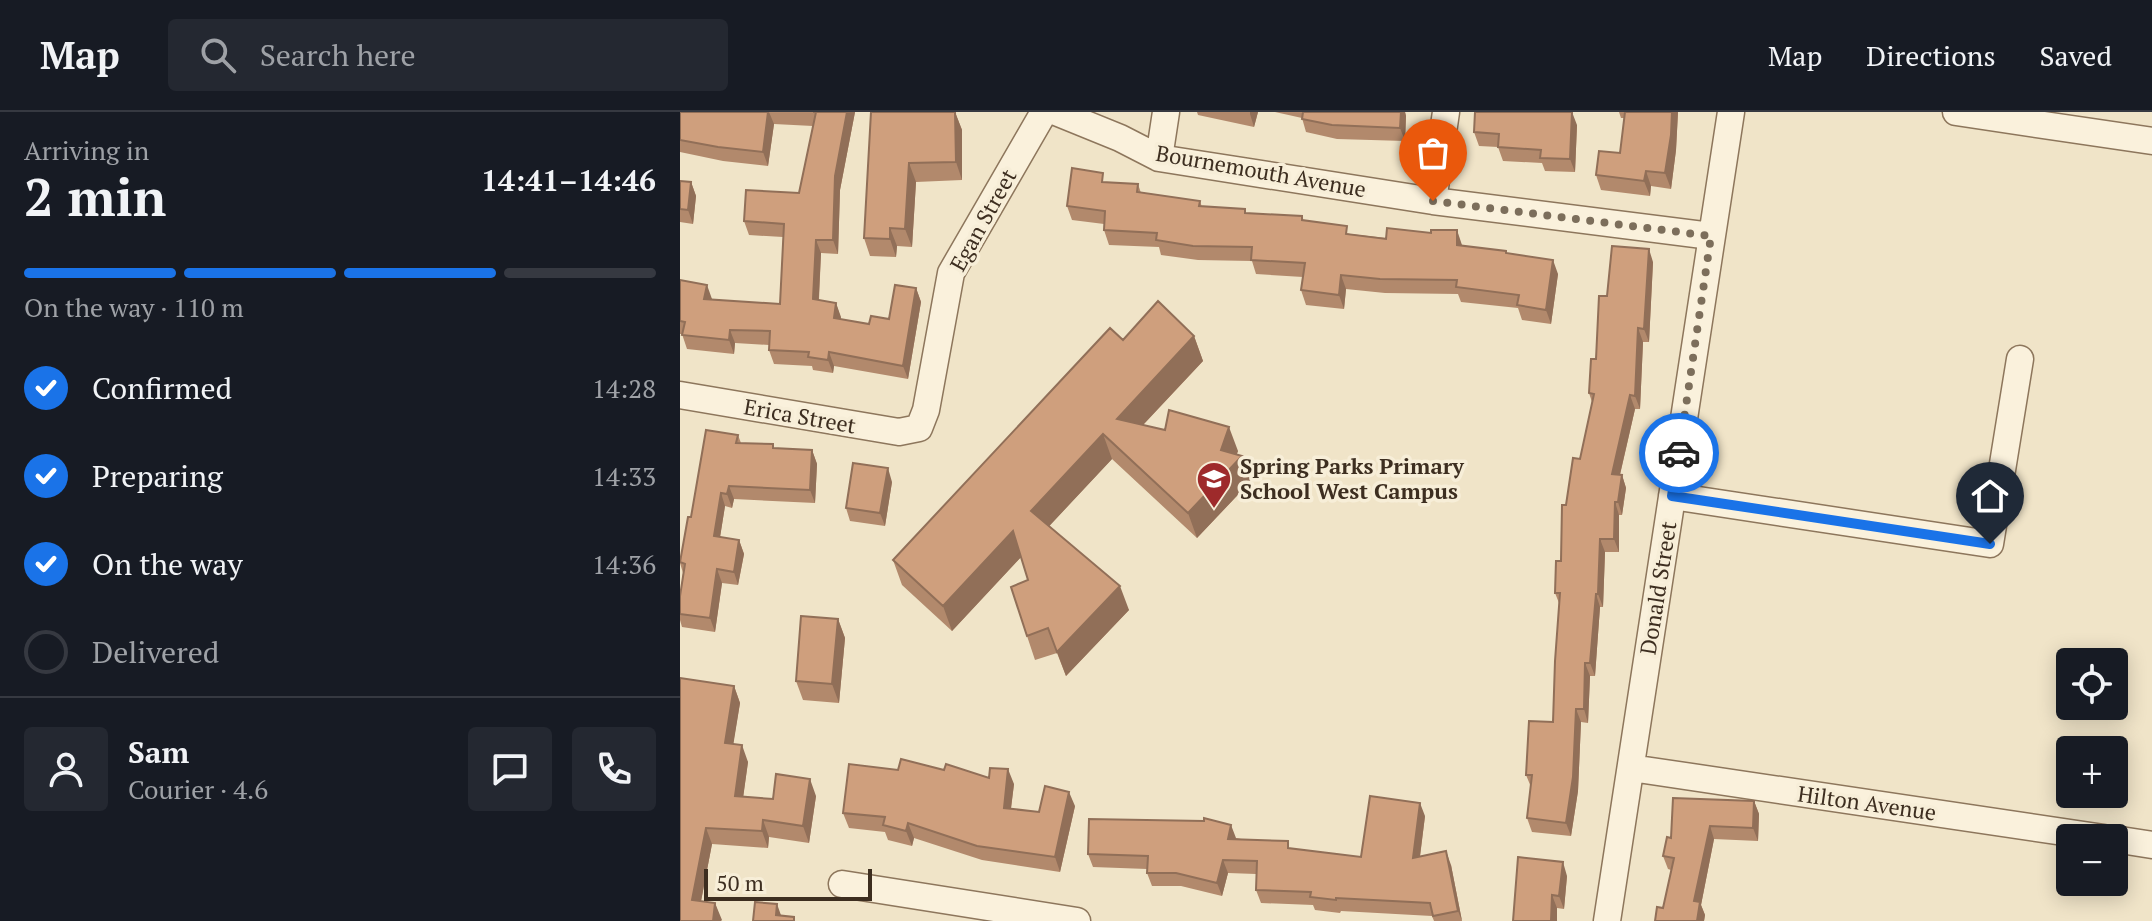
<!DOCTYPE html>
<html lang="en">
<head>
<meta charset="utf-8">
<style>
  :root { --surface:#171b24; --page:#242831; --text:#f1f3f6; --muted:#9ea1a6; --line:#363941; --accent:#1a73e8 }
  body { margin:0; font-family:"PT Serif",serif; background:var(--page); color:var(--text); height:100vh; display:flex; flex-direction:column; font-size:30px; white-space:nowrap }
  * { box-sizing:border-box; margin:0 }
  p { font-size:26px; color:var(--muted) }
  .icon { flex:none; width:44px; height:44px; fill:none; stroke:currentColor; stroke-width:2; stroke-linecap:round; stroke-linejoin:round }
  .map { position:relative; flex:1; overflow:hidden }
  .panel { display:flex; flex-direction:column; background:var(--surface); width:680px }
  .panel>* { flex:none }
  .fabs { position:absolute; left:1376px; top:536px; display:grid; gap:16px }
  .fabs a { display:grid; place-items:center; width:72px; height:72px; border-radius:8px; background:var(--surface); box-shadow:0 4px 20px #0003; font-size:40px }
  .scale { position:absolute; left:24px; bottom:20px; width:168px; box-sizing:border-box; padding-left:8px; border:4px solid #3d2e20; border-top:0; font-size:22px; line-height:28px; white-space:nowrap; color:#3d2e20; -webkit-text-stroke:6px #f7eed8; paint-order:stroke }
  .pin { position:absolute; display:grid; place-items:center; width:68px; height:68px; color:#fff; margin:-82px -34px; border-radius:50% 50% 50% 0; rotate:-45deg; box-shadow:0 0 8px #0007 }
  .pin .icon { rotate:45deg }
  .courier { position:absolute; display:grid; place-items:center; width:80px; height:80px; margin:-40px; border:6px solid #1a73e8; border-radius:50%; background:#fff; color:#222; box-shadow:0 2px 10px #0007 }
  .head em { font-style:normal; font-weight:600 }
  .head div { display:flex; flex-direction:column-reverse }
  .head { display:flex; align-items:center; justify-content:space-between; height:136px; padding:0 24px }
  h1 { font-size:52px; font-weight:600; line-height:60px }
  .bar { display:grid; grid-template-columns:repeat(4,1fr); gap:12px 8px; align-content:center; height:96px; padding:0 24px }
  .bar i { height:10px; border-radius:6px; background:var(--line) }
  .bar .on { background:var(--accent) }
  .bar p { grid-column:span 4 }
  .line { display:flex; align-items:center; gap:20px; padding:0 24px; border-top:2px solid var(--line) }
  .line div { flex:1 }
  .round { display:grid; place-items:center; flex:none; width:84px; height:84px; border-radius:8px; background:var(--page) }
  ol { padding:0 24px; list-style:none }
  li { display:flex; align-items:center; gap:24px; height:88px }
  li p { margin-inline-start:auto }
  li .icon { padding:8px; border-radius:50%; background:var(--accent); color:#fff; stroke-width:4 }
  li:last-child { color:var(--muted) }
  li i { width:44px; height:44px; border:4px solid var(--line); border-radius:50% }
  header { display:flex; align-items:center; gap:48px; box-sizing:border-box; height:112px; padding:0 40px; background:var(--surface); border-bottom:2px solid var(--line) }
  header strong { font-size:38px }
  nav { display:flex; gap:44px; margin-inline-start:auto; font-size:28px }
  .search { width:560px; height:72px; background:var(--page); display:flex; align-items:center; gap:20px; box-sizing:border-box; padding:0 28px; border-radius:8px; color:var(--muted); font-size:30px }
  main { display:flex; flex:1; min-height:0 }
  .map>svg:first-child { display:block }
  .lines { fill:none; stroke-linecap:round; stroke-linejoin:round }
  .minor-casing { stroke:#8d765c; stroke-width:29 }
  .minor { stroke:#faf1dc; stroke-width:26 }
  .wall { fill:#b2896c }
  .shaded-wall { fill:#916f58 }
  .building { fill:#cf9f7d; stroke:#916f58; stroke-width:2 }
  .done { stroke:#7c6e5b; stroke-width:8; stroke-dasharray:0 14.4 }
  .route { stroke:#1a73e8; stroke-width:10 }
  .labels { text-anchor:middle; stroke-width:7; stroke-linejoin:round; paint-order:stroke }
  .street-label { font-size:22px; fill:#3d2e20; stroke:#f7eed8 }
  .poi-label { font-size:22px; font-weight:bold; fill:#3d2e20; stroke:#f7eed8; text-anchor:start }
</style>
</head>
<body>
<header>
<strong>Map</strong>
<div class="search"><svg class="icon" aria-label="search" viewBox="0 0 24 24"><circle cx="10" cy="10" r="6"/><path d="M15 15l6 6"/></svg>Search here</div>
<nav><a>Map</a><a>Directions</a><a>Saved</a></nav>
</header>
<main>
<section class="panel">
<div class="head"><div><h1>2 min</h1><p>Arriving in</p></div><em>14:41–14:46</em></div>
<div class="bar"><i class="on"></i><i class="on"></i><i class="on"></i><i></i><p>On the way · 110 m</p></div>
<ol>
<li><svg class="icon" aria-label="check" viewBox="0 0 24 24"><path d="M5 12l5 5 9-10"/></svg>Confirmed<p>14:28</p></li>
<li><svg class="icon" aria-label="check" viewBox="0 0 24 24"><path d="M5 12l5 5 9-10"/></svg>Preparing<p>14:33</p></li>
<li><svg class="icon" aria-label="check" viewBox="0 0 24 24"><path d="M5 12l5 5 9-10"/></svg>On the way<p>14:36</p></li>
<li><i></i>Delivered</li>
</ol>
<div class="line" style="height:144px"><a class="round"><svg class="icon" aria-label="person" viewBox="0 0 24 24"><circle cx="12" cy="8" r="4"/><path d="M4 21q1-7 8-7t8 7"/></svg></a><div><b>Sam</b><p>Courier · 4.6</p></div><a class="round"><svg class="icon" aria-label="chat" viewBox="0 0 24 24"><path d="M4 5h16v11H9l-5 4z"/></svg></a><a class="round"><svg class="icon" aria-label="phone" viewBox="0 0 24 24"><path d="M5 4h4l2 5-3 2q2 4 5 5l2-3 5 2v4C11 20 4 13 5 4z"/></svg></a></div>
</section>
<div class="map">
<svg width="1472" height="809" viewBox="0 0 1472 809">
  <rect width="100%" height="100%" fill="#f0e4c8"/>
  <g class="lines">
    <defs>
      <path id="minor" d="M 376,0 L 440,26 L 479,46 L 753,89 L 1031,124
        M 1276,0 L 1472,29
        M 479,46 L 486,0
        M 753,89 L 766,0
        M 0,283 L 219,320 L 239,316 L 246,298 L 271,161 L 364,0
        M 992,384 L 1310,432 L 1340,247
        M 951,656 L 1424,726
        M 1434,727 L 1472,733
        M 162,772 L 397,809
        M 927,809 L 1051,0"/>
    </defs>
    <use href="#minor" class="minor-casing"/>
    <use href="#minor" class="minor"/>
  </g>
  <path class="wall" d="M 0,0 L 175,0 L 160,78 L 158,142 L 141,141 L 139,188 L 156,191 L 161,207 L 189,212 L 209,207 L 236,176 L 241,190 L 228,267 L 154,254 L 153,261 L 133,258 L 132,254 L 94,252 L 89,238 L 89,233 L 55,231 L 54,242 L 7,237 L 2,222 L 0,222 L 0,168 L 32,187 L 31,188 L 100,192 L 103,125 L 69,123 L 64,109 L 119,81 L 133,14 L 94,12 L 88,54 L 43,49 L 0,40 Z
    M 191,0 L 275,0 L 282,18 L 282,68 L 236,70 L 232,135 L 217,134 L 216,145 L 190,144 L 184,126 Z
    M 517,0 L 578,0 L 574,15 L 518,3 Z
    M 595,0 L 725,0 L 726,4 L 725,29 L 657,27 L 626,20 L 622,6 Z
    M 939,0 L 998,0 L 996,38 L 991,77 L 971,74 L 970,84 L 921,78 L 916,63 L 940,41 L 944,6 L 941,6 Z
    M 897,13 L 895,60 L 865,59 L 862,51 L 823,49 L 818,35 L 799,34 L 794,20 Z
    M 0,69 L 11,70 L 16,84 L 13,112 L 0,110 Z
    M 427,71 L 458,72 L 461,81 L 520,89 L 522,95 L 566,101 L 622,104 L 624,109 L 670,122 L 826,139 L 827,141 L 878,162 L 871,212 L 842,208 L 838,196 L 781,190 L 778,182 L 705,181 L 666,177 L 664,197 L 626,193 L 621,178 L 623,165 L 576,162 L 572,149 L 518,148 L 481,143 L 479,135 L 429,133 L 424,118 L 424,112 L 392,108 L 387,94 Z
    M 973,150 L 969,230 L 963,230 L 960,297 L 955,297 L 940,363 L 942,363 L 946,376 L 942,403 L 939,403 L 939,440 L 925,440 L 923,495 L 920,495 L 915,564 L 910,564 L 908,611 L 901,610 L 898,679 L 891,724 L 852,720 L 847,706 L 851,675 L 846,663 L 873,610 L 879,491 L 875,481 L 881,449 L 886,393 L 900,347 L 912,290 L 909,281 L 927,184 Z
    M 514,224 L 523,249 L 463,313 L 558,339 L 556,343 L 562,344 L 571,369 L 517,426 L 432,347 L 369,414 L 449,498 L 386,564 L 377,541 L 355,548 L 347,524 L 348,468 L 341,445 L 272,519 L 222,473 L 213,448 L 443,228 Z
    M 58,323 L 61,331 L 93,332 L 94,336 L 132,338 L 137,352 L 135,391 L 54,387 L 52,396 L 45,394 L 40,425 L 59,428 L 64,442 L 58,473 L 42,471 L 35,520 L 2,515 L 0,508 L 0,484 L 3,461 L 0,451 L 11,405 Z
    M 212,370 L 205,414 L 170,409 L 166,396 Z
    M 158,507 L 165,526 L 159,591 L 123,588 L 116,569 Z
    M 54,574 L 60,591 L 53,632 L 68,650 L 63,685 L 93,687 L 136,684 L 129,731 L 89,725 L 88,736 L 32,732 L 21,789 L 35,791 L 41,809 L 0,809 Z
    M 218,658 L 264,658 L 309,666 L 334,672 L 331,697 L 359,700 L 395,694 L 380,760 L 302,748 L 234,726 L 232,734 L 208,728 L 205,720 L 169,716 L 163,701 Z
    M 1074,689 L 1079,702 L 1078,729 L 1034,727 L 1021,793 L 1025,803 L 1024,809 L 975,809 L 983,796 L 991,758 L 988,757 L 983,744 L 991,726 Z
    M 745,704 L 740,745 L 771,753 L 782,809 L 754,809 L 752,804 L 661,799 L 660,801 L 635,798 L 633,793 L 581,791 L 576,778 L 576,762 L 548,761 L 542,784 L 501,774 L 472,774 L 467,761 L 467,757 L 413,755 L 408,742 L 556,726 L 611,737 L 681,745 Z
    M 887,764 L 884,797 L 877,796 L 877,809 L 833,809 Z"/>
  <path class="shaded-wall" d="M 88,0 L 89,0 L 94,12 L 88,54 L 83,40 Z
    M 167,0 L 175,0 L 160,78 L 158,142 L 153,128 L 155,64 Z
    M 275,0 L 282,18 L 282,68 L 276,50 Z
    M 570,0 L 578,0 L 574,15 L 570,2 Z
    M 721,0 L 725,0 L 726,4 L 725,29 L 720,16 Z
    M 892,0 L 897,13 L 895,60 L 890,47 Z
    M 992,0 L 998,0 L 996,38 L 991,77 L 985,61 Z
    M 229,51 L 236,70 L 232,135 L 225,117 Z
    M 966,59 L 971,74 L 970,84 L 964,69 Z
    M 11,70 L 16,84 L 13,112 L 8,98 Z
    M 210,116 L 217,134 L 216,145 L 210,127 Z
    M 777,118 L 782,133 L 782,147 L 777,133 Z
    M 136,128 L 141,141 L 138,201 L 133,187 Z
    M 969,137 L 973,150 L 969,230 L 964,217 Z
    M 873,148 L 878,162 L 871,212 L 866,198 Z
    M 661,163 L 666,177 L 664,197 L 659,183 Z
    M 27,173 L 32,187 L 29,201 L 24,187 Z
    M 236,176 L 241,190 L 228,267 L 223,254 Z
    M 156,191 L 161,205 L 159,220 L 154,206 Z
    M 958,216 L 963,230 L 960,297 L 955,284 Z
    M 50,218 L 55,231 L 54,242 L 49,228 Z
    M 514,224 L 523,249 L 446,331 L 437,307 Z
    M 149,240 L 154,254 L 153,261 L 148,248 Z
    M 950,283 L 955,297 L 937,375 L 932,362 Z
    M 549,315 L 558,339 L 552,355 L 562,344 L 571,369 L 517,426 L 508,401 L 541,338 Z
    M 423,322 L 432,347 L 360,424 L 351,399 Z
    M 132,338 L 137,352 L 135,391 L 130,378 Z
    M 208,356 L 212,370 L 205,414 L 200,401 Z
    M 942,363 L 946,376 L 942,403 L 938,390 Z
    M 49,374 L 54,387 L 52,396 L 47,382 Z
    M 41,381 L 45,394 L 38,438 L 34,424 Z
    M 935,390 L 939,403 L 939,440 L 934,427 Z
    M 333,419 L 342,444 L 272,519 L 263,494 Z
    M 920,427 L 925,440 L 923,495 L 918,482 Z
    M 59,428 L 64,442 L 58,473 L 54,460 Z
    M 37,457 L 42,471 L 35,520 L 30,506 Z
    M 440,474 L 449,498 L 386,564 L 377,540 Z
    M 916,482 L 920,495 L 915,564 L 910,551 Z
    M 158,507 L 165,526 L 159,591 L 152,572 Z
    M 905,551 L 910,564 L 908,611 L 904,597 Z
    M 54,574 L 60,591 L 51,647 L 45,631 Z
    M 896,597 L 901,610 L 898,679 L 891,724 L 886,711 Z
    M 62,633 L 68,650 L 61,701 L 55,684 Z
    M 328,657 L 334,672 L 329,711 L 324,696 Z
    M 130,667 L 136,684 L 129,731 L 123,714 Z
    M 389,680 L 395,694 L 380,760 L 375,745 Z
    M 1074,689 L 1079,702 L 1078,729 L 1073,716 Z
    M 740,691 L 745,704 L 738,759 L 733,746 Z
    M 83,708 L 89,725 L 88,736 L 82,719 Z
    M 228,711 L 234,726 L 232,734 L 226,719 Z
    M 551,713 L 556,726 L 553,740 L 548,727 Z
    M 1030,714 L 1034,727 L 1021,793 L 1025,803 L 1024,809 L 1017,809 L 1014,789 Z
    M 26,716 L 32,732 L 18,805 L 12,788 Z
    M 766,739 L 771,753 L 782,809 L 778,799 Z
    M 543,748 L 548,761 L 542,784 L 537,771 Z
    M 883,750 L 887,764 L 884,797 L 879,784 Z
    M 872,783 L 877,796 L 877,809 L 871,809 Z
    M 35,791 L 42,808 L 41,809 L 33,809 Z
    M 97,792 L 102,806 L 96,803 Z"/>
  <path class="building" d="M 0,0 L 88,0 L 83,40 L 38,35 L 0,28 Z
    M 133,0 L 167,0 L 155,64 L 153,128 L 136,128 L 133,187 L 156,191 L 154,206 L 189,212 L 191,204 L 209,207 L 215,173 L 236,176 L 223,254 L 149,240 L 148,248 L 128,245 L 129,240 L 89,238 L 90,219 L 50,218 L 49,228 L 2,223 L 5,210 L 0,209 L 0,168 L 27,173 L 24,187 L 100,192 L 104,112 L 64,109 L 66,78 L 119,81 L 136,0 Z
    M 191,0 L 275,0 L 276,50 L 229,51 L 225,117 L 210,116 L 210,127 L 184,126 Z
    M 623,0 L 721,0 L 720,16 L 652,13 L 622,7 Z
    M 795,0 L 892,0 L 890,47 L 860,46 L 861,38 L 818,35 L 819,22 L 794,20 Z
    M 945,0 L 992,0 L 991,23 L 985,61 L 966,59 L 964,69 L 916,63 L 919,39 L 940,41 Z
    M 392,56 L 423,61 L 422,70 L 458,72 L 457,80 L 520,89 L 519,94 L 565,97 L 565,101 L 622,104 L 622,108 L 667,114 L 666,122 L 706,127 L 707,116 L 751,121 L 751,118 L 777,118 L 777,133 L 826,139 L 826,141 L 873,148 L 866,198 L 837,193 L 839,183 L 776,175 L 777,168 L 700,167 L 661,163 L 659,183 L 621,178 L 625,151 L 571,148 L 572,135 L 513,134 L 476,128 L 477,121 L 424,118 L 425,99 L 387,94 Z
    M 0,69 L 11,70 L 8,98 L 0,97 Z
    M 932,134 L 969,137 L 964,217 L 958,216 L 955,284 L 950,283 L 932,362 L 942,363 L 938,390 L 935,390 L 934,427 L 920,427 L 918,482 L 916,482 L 910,551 L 905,551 L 904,597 L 896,597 L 893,665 L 886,711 L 847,706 L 852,663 L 846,663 L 849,609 L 873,610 L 875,549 L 880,481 L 875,481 L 876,449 L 881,449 L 882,393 L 886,393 L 893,346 L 900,347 L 914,282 L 909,281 L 911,247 L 916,247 L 919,184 L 927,184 Z
    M 478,189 L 514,224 L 437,307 L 485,318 L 489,298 L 549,315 L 541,338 L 562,344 L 508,401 L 423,322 L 351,399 L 440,474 L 377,540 L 368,516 L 347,524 L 331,475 L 348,468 L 333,419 L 263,494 L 213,448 L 430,216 L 443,228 Z
    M 26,318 L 58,323 L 56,331 L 93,332 L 93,336 L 132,338 L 130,378 L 49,374 L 47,382 L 41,381 L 34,424 L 59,428 L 54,460 L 37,457 L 30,506 L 0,502 L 0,484 L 5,452 L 0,450 L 8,405 L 11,405 Z
    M 173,351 L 208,356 L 200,401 L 166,396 Z
    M 121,504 L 158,507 L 152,572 L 116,569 Z
    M 0,566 L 54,574 L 45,631 L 62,633 L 55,684 L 93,687 L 96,662 L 130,667 L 123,714 L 83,708 L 82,719 L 26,716 L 12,788 L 35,791 L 33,809 L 0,809 Z
    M 221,647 L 264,658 L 266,652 L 309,666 L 310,656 L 328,657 L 324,696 L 359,700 L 365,674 L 389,680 L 375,745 L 297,734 L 228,711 L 226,719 L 203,713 L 205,705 L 163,701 L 169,652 L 218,658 Z
    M 690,684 L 740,691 L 733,746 L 766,739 L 778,799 L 753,804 L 750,791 L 656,786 L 656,788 L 630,785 L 631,780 L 576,778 L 577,749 L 543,748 L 537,771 L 496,761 L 467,761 L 468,744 L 408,742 L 409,707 L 524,709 L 524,706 L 551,713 L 548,727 L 608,729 L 608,736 L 681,745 Z
    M 993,686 L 1074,689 L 1073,716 L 1030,714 L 1014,789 L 1020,790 L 1017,809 L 975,809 L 977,795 L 983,796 L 994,746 L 983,744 L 987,725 L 991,726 Z
    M 838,745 L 883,750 L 879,784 L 872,783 L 871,809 L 833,809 Z
    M 75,790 L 97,792 L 96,803 L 114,805 L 114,809 L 73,809 Z"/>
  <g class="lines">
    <path class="done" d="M 753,89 L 1031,124 L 999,341"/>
    <path class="route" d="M 999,341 L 992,384 L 1310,432"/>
  </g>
  <defs>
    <symbol id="school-pin" viewBox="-11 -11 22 30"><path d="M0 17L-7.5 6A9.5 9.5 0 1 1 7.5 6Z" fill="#9e2a2b" stroke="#f7eed8"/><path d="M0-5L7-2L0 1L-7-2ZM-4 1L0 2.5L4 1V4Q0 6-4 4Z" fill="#fff"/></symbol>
  </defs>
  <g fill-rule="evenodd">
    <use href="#school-pin" x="514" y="347" width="40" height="54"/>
  </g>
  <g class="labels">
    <g class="street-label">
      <text transform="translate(581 59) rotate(10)" y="8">Bournemouth Avenue</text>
      <text transform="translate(303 108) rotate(-61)" y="8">Egan Street</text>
      <text transform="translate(120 304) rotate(10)" y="8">Erica Street</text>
      <text transform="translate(978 476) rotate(-81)" y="8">Donald Street</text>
      <text transform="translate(1187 691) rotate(8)" y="8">Hilton Avenue</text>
    </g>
    <g class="poi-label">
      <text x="560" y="362">Spring Parks Primary<tspan x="560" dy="25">School West Campus</tspan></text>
    </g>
  </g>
</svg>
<div class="fabs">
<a><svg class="icon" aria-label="locate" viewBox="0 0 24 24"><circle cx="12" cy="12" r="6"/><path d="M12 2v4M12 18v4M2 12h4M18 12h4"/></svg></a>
<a>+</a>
<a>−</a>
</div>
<div class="scale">50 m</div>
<div class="pin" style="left:753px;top:89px;background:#ea580c"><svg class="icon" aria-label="bag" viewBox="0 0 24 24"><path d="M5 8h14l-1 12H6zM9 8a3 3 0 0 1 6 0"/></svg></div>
<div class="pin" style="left:1310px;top:432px;background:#1f2937"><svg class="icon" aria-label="home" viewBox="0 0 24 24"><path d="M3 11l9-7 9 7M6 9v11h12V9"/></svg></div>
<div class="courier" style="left:999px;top:341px"><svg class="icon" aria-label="car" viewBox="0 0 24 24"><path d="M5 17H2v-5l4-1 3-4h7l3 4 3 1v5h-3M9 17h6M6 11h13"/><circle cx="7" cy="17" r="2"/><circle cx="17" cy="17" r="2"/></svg></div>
</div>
</main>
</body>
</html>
